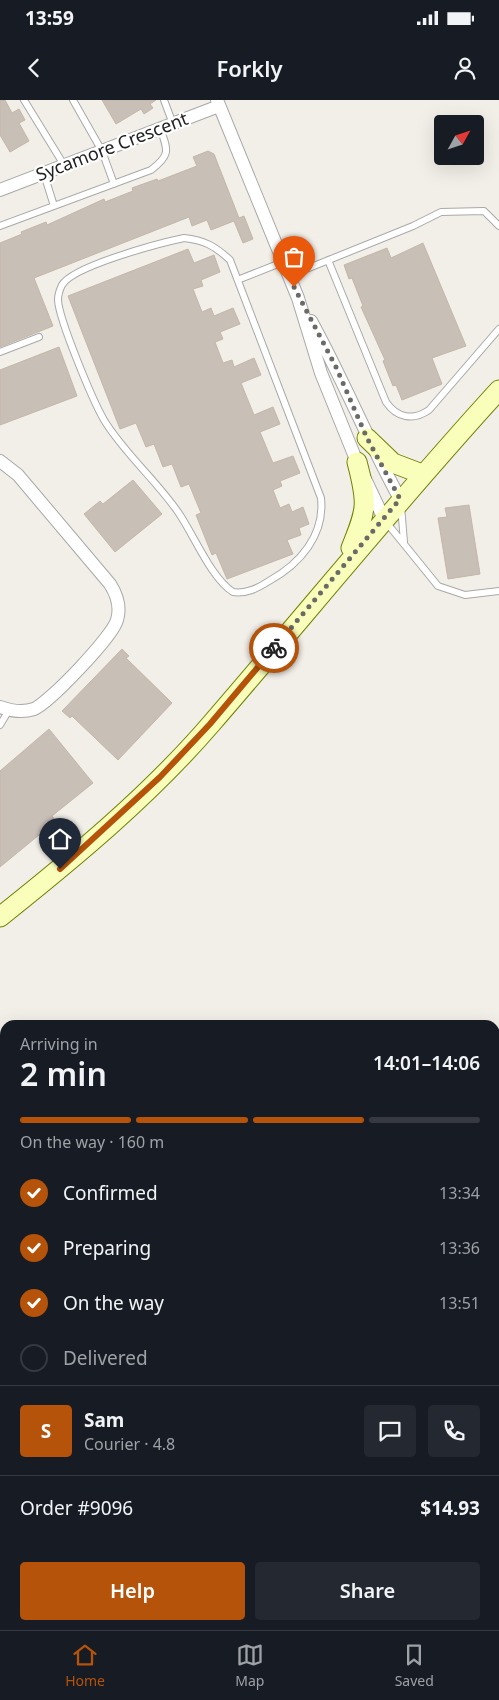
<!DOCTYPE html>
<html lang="en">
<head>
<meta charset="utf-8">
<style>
  :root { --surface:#171b24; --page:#242831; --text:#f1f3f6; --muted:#9ea1a6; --line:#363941; --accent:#b45309 }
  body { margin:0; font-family:"Noto Sans",sans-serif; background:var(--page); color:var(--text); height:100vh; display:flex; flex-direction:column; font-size:19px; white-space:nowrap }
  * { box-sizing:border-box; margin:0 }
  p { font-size:16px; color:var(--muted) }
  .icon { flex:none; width:28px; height:28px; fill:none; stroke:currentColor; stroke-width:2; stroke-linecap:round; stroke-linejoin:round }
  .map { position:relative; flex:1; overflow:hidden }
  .drawer { position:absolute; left:0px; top:920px; width:500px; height:610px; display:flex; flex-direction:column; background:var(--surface); border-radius:15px 15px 0 0; box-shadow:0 5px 20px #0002 }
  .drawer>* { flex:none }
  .needle { width:32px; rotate:50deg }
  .tools { position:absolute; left:434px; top:15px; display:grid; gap:10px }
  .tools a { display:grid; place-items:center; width:50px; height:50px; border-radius:5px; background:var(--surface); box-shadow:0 5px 20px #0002; font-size:25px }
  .pin { position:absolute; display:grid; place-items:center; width:42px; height:42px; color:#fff; margin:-51px -21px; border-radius:50% 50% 50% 0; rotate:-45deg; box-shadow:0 0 5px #0007 }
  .pin .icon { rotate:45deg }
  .courier { position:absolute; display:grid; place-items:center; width:50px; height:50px; margin:-25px; border:4px solid #b45309; border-radius:50%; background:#fff; color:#222; box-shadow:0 1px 6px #0007 }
  .overview em { font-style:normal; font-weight:600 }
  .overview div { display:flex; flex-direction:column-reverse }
  .overview { display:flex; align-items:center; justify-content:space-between; height:85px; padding:0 20px }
  h1 { font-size:32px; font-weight:600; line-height:38px }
  .bar { display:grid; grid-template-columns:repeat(4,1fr); gap:8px 5px; align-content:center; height:60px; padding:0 20px }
  .bar i { height:6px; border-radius:4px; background:var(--line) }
  .bar .current { background:var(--accent) }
  .bar p { grid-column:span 4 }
  .line { display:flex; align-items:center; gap:12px; padding:0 20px; border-top:1px solid var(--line) }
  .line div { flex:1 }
  .round { display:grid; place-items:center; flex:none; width:52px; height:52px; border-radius:5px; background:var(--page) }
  ol { padding:0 20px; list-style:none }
  li { display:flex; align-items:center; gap:15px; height:55px }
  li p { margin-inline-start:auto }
  li .icon { padding:5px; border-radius:50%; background:var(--accent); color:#fff; stroke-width:4 }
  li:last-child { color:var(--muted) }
  li i { width:28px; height:28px; border:2px solid var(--line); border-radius:50% }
  .action { display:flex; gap:10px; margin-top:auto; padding:10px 20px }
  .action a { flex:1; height:58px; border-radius:5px; background:var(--accent); color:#fff; font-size:20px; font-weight:600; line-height:58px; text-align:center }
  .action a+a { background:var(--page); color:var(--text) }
  .status { display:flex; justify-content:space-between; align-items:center; height:35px; padding:0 25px; background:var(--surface); direction:ltr }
  .status svg { height:14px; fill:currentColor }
  header { display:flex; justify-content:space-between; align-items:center; height:65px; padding:0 20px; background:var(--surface); font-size:22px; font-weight:600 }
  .dock { display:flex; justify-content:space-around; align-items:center; height:70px; border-top:1px solid var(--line); background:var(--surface); font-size:14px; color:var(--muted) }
  .dock a { display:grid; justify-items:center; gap:2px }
  .dock .current { color:var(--accent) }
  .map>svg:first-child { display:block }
  .building { fill:#c8bfb7; stroke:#c5b6a9 }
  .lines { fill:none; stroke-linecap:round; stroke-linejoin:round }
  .lane-casing { stroke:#a9a9a9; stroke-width:8 }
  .street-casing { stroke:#a9a9a9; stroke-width:14 }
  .secondary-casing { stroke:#718200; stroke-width:21 }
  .lane { stroke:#fff; stroke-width:6 }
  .street { stroke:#fff; stroke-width:12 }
  .secondary { stroke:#f9febb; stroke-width:19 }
  .done { stroke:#6b6a67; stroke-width:5; stroke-dasharray:0 9 }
  .route { stroke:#b45309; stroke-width:6 }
  .labels { text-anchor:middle; stroke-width:4.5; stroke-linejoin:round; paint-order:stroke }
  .street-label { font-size:18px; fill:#222; stroke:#fff }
</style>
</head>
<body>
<div class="status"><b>13:59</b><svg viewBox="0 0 49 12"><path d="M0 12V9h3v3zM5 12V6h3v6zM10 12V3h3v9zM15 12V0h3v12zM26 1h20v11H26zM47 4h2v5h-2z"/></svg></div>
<header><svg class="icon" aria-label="back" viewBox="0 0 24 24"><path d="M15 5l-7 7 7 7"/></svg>Forkly<svg class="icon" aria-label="person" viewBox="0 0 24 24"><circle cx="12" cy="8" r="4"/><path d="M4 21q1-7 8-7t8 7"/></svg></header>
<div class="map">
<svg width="499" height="1530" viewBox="0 0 499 1530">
  <rect width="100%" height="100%" fill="#f2efe8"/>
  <path class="building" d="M 0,0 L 5,0 L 12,13 L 19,9 L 25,20 L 19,23 L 29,41 L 10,52 L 0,35 Z
    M 102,0 L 156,0 L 150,4 L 153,8 L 144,14 L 141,9 L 116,24 Z
    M 208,51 L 214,54 L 239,118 L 244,116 L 253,139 L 243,143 L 234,121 L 211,130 L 207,120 L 192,126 L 189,117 L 34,178 L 53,226 L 0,247 L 0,143 L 22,134 L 21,132 L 46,122 L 47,125 L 104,99 L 105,102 L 133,91 L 132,88 L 157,79 L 158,81 L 197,66 L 193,57 Z
    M 423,143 L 466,246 L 432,258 L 442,284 L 402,300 L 396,285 L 393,286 L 383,261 L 385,260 L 361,207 L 363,206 L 352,178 L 349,179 L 344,165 L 387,148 L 391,158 Z
    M 188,149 L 194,163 L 214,155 L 220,172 L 201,180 L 203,186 L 193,189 L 202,212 L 211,208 L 214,216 L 233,208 L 240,224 L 220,232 L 223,239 L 215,242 L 223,263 L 232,260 L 234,267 L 254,258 L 261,275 L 241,283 L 254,315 L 273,307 L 280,324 L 260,332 L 270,356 L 273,363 L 293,356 L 300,373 L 280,381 L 282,386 L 273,390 L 280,408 L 289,404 L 292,412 L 303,407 L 309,424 L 299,428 L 301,435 L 287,440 L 293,454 L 227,479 L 216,453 L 212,455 L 196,415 L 201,413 L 189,384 L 181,387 L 172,364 L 163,367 L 154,344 L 146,347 L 136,323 L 120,329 L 68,196 Z
    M 59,247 L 77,296 L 0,325 L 0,270 Z
    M 133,380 L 162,414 L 115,452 L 84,414 L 100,401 L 103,404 Z
    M 469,405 L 480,474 L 448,479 L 438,418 L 447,417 L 445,408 Z
    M 122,549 L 129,556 L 126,558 L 172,603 L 118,660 L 72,616 L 70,618 L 62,611 Z
    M 49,629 L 93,683 L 52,716 L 56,721 L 0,767 L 0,671 Z"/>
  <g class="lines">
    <defs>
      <path id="lane" d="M 24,0 L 64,65
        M 73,0 L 102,51 L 114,84
        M 164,0 L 173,24
        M 44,74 L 54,106
        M 0,126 L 151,70 C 171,55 168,50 160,28
        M 184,138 C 204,140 215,146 230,160 L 321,398 C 325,435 300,464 269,481 C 258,488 247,494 233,492 C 211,478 194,435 178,412 C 156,380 124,353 104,320 C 93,301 59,220 58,200 C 58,195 60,189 62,185 C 73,166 160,143 184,138 Z
        M 328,160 L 386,302 C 397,318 413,321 429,310 L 499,229
        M 289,176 L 413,126 L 441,112 L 484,111 L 499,126
        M 240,179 L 283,162
        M 0,252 L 39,237
        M 401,406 L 404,442
        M 386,422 L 438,486 L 465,495 L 499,491
        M 0,625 L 9,610"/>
      <path id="street" d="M 217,0 L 298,198 L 321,273 L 357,362 L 384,419
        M 0,90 L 219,6
        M 311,221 C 343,279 368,341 400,399
        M 0,361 L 18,375 L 110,484 C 117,495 121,507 117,520 C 113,536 49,603 34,609 C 22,613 11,611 0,607"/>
      <path id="secondary" d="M 367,338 L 393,363 L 422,374
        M 351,448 C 367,409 368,404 357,362
        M 0,817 C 74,758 149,696 211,624 C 307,513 400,398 499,290"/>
    </defs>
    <use href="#lane" class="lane-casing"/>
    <use href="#street" class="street-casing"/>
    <use href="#secondary" class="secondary-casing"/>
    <use href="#lane" class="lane"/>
    <use href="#street" class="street"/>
    <use href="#secondary" class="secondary"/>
  </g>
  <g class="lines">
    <path class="done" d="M 274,548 L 400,399 L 367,338 L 336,267 L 294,187"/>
    <path class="route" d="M 60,769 L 160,677 L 210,624 L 274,548"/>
  </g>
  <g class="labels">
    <g class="street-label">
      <text transform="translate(112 47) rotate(-21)" y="6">Sycamore Crescent</text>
    </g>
  </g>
</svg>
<div class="tools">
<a><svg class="needle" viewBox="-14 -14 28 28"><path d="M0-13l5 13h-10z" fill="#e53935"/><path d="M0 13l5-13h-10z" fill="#9ea1a6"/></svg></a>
</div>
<div class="pin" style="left:294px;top:187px;background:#ea580c"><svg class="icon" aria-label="bag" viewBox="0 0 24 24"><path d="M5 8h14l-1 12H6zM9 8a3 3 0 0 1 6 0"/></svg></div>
<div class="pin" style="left:60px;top:769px;background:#1f2937"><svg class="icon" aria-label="home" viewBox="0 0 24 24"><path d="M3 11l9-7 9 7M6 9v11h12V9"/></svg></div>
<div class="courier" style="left:274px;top:548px"><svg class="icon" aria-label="bike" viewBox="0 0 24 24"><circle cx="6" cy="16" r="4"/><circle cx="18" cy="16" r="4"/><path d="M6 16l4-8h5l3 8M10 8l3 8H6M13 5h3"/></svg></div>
<section class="drawer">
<div class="overview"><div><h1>2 min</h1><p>Arriving in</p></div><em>14:01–14:06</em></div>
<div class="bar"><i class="current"></i><i class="current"></i><i class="current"></i><i></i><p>On the way · 160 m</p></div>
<ol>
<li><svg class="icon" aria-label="check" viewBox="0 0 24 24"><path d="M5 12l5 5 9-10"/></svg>Confirmed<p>13:34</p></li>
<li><svg class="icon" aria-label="check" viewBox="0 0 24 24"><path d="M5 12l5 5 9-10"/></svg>Preparing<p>13:36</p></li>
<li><svg class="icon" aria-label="check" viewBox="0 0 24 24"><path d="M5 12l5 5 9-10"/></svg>On the way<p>13:51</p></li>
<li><i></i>Delivered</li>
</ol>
<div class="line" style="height:90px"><b class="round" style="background:var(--accent);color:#fff">S</b><div><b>Sam</b><p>Courier · 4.8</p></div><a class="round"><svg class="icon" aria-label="chat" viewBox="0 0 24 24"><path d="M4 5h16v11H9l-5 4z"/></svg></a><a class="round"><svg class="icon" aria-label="phone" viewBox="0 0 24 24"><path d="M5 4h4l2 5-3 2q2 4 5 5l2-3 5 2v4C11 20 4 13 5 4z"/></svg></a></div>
<div class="line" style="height:65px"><div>Order #9096</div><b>$14.93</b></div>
<div class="action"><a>Help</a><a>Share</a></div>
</section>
</div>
<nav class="dock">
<a class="current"><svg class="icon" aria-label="home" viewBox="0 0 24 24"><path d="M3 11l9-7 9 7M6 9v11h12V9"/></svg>Home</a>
<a><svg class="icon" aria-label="map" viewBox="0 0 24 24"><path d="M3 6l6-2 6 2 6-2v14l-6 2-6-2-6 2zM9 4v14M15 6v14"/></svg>Map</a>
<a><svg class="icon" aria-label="saved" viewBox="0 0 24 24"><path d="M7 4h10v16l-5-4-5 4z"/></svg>Saved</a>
</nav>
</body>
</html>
